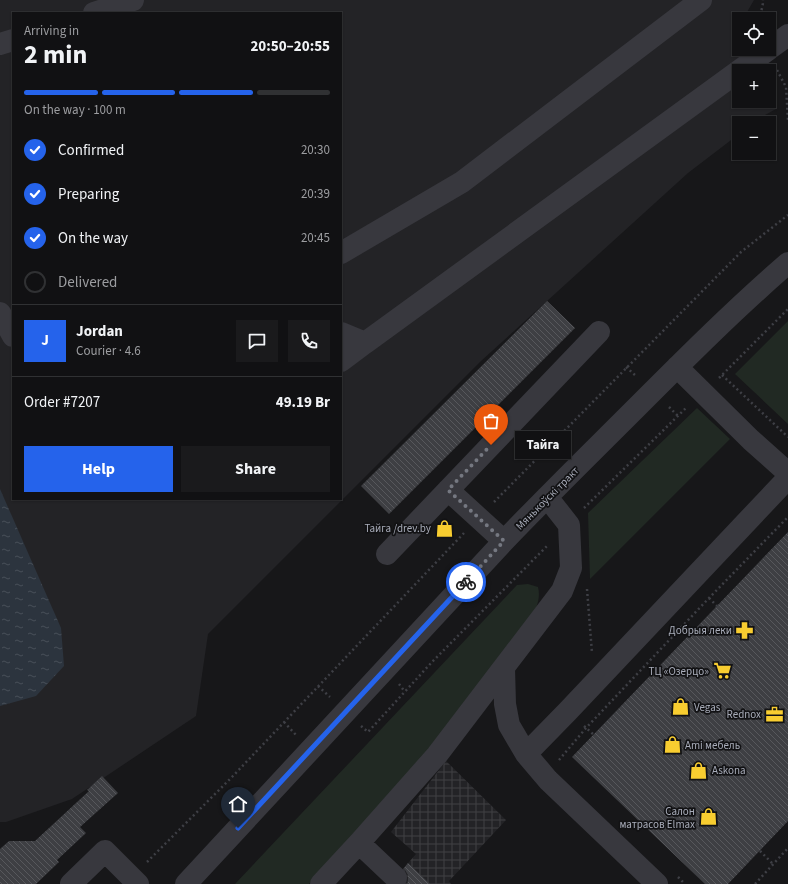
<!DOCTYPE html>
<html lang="en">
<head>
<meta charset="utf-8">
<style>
  :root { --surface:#111113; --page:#1a1a1c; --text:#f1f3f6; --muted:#9c9da0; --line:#303133; --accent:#2563eb }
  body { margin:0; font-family:"Source Sans 3",sans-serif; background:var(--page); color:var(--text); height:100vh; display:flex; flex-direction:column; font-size:15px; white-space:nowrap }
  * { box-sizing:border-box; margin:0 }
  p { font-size:13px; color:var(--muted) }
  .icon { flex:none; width:22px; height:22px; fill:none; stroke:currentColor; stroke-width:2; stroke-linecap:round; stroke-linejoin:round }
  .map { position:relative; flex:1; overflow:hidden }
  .drawer { position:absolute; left:12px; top:12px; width:330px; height:488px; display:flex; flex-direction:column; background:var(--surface); border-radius:0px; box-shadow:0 1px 3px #0004,0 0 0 1px var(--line) }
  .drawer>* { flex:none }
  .buttons { position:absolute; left:732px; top:12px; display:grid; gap:8px }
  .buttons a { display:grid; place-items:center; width:44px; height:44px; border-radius:0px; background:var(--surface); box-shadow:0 1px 3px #0004,0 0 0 1px var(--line); font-size:20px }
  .pin { position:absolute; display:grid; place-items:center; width:34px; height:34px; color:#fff; margin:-41px -17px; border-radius:50% 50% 50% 0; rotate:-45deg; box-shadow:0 0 4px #0007 }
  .pin .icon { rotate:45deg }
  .courier { position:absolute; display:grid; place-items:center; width:40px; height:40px; margin:-20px; border:3px solid #2563eb; border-radius:50%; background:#fff; color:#222; box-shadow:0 1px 5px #0007 }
  .bubble { position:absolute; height:28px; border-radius:0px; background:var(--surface); box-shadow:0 1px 3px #0004,0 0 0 1px var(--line); font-size:13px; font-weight:700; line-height:28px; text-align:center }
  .headline em { font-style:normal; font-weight:700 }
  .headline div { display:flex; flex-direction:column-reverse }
  .headline { display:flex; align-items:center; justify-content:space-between; height:68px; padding:0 12px }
  h1 { font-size:26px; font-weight:700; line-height:30px }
  .bar { display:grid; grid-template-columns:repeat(4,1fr); gap:6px 4px; align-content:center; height:48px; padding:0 12px }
  .bar i { height:5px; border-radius:3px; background:var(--line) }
  .bar .active { background:var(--accent) }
  .bar p { grid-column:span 4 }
  .line { display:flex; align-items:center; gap:10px; padding:0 12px; border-top:1px solid var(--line) }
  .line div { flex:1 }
  .round { display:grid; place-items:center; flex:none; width:42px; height:42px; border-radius:0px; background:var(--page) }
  ol { padding:0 12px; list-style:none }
  li { display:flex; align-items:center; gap:12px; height:44px }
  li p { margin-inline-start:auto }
  li .icon { padding:4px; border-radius:50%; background:var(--accent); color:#fff; stroke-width:4 }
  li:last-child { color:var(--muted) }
  li i { width:22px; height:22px; border:2px solid var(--line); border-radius:50% }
  .cta { display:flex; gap:8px; margin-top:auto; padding:8px 12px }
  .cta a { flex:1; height:46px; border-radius:0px; background:var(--accent); color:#fff; font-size:16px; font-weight:700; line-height:46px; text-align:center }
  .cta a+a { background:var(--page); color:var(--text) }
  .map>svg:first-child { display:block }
  .built { fill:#232326; fill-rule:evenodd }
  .industrial { fill:url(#industrial-grid) }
  .green { fill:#212923 }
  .water { fill:url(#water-ripples) }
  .building { fill:url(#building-back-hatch) }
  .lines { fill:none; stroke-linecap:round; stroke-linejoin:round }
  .path { stroke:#3e3f45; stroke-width:2.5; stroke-dasharray:2 3; stroke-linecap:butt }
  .minor { stroke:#38383e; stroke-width:22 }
  .done { stroke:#757881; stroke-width:4; stroke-dasharray:0 7.2 }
  .route { stroke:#2563eb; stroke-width:5 }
  .labels { text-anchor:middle; stroke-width:3.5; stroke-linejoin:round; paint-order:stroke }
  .street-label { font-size:11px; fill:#a8acb9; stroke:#121214 }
  .poi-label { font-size:11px; fill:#a8acb9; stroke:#121214; text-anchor:end }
</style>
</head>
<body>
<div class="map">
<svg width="788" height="884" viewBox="0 0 788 884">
  <defs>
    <pattern id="industrial-grid" width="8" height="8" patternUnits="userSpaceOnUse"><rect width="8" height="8" fill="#232326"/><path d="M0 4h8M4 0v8" fill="none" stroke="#404043"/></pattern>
    <pattern id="water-ripples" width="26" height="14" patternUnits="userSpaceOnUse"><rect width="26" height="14" fill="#2c343e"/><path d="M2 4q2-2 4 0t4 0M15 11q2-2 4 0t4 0" fill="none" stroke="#484f58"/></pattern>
    <pattern id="building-back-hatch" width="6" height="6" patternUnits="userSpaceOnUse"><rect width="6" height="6" fill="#3e3f43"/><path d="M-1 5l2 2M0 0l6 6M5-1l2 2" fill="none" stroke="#57585c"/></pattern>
  </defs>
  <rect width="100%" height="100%" fill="#171719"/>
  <path class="built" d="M 0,0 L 754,0 L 743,19 L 739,19 L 739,27 L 732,40 L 752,71 L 739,71 L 739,101 L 769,101 L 769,98 L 776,109 L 765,115 L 754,123 L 739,123 L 739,134 L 688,173 L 481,361 L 208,634 L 196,716 L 72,799 L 6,822 L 0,822 ZM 13,13 L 341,13 L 341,499 L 13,499 Z"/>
  <path class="industrial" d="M 446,761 L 506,820 L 449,881 L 451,884 L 390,884 L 416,854 L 391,832 Z"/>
  <path class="green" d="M 788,321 L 788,424 L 735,374 Z
    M 697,408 L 730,439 L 590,579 L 588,513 Z
    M 528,584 L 538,587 C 541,599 536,608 532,618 L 419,763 L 309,884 L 235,884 L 517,585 Z"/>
  <path class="water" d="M 0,489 L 61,628 L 64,666 L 36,696 L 0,706 Z"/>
  <path class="building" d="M 547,301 L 575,328 L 389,514 L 361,486 Z
    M 788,532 L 788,821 L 728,884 L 705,884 L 572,757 Z
    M 102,776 L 118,793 L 80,827 L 86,833 L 57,860 L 59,862 L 36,884 L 0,884 L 0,849 L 9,841 L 35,841 L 89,791 L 87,790 Z
    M 408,863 L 430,884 L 407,884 L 408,881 L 408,875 L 404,868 Z"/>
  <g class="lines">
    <path class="path" d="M 757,19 C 761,13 763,7 763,0
      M 777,70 L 786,87 L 788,120
      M 626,367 L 636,376
      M 722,375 L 788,437
      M 719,378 L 788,309
      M 669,407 L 678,416
      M 494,502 L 741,252 L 788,215
      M 584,508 L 687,407
      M 587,589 L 592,653
      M 709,598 L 717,606
      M 399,684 L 405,692
      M 318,686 L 330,697
      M 284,722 L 296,735
      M 361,726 L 368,732 L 432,662 L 547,546
      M 584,726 L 594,735
      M 559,760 L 586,728 L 709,598 L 788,517
      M 760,851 L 773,864
      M 147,862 L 232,777 L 464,533
      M 678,877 L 685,884
      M 755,884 L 788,848"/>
    <path class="minor" d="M 94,13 L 133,0
      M 0,44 L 13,40
      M 769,49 L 788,35
      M 341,253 L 462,182 L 701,0
      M 0,313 L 13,336
      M 341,333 L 365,343 L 769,49
      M 341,361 L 365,343
      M 677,367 L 751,440 L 788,473
      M 448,490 L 504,541
      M 387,554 L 599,332
      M 504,668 L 505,704 L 509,725 L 526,754 L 548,780 L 657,884
      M 526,754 L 568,711 L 788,478
      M 359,843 L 437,755 L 562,591 L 571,568 L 569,525 L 547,497
      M 71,884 L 105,851 L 138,884
      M 186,884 L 504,541 C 548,495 594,450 639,405 C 687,357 736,308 788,263
      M 321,884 L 359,843 L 396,878"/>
  </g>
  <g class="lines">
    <path class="done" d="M 466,582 L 504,541 L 448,490 L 491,445"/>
    <path class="route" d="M 238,828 L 466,582"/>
  </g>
  <defs>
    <symbol id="shop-bare" viewBox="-9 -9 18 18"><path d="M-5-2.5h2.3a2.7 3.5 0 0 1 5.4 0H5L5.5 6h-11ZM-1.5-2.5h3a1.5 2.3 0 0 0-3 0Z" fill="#f8cd30" stroke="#121214" stroke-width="2.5" paint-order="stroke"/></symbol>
    <symbol id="pharmacy-bare" viewBox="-9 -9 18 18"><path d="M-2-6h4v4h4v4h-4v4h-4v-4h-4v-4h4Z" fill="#f8cd30" stroke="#121214" stroke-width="2.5" paint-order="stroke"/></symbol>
    <symbol id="supermarket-bare" viewBox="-9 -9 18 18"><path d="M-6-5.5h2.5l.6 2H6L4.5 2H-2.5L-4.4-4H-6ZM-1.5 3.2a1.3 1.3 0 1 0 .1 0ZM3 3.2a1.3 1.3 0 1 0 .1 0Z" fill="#f8cd30" stroke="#121214" stroke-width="2.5" paint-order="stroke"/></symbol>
    <symbol id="office-bare" viewBox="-9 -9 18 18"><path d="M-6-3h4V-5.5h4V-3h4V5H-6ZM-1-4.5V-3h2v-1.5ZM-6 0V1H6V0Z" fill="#f8cd30" stroke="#121214" stroke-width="2.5" paint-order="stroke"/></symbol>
  </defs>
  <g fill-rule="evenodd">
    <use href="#shop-bare" x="432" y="516" width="25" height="25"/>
    <use href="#pharmacy-bare" x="732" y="618" width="25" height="25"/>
    <use href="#supermarket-bare" x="710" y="658" width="25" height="25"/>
    <use href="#shop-bare" x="668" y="694" width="25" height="25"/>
    <use href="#office-bare" x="762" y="702" width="25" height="25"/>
    <use href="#shop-bare" x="660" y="732" width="25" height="25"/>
    <use href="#shop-bare" x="686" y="758" width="25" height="25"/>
    <use href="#shop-bare" x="696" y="804" width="25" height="25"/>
  </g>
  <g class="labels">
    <g class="street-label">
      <text transform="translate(547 498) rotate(-45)" y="4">Мянькоўскі тракт</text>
    </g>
    <g class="poi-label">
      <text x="431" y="532">Тайга /drev.by</text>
      <text x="732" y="634">Добрыя леки</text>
      <text x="709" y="675">ТЦ «Озерцо»</text>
      <text x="694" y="711" text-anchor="start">Vegas</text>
      <text x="761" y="718">Rednox</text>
      <text x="685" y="749" text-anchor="start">Ami мебель</text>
      <text x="712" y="774" text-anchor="start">Askona</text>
      <text x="695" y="815">Салон<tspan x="695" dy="13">матрасов Elmax</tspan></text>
    </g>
  </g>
</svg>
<div class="buttons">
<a><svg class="icon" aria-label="locate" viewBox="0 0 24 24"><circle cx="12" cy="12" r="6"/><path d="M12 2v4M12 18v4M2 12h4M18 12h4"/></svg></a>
<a>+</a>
<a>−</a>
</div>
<div class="pin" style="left:491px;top:445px;background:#ea580c"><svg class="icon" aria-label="bag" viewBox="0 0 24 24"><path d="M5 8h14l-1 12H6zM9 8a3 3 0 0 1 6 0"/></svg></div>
<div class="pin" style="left:238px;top:828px;background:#1f2937"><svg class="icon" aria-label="home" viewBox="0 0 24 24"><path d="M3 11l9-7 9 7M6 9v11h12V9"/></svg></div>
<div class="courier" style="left:466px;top:582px"><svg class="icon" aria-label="bike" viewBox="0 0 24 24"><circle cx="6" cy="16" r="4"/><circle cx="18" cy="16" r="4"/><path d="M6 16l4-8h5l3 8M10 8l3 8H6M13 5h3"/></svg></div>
<div class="bubble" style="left:515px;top:431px;width:56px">Тайга</div>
<section class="drawer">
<div class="headline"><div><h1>2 min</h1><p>Arriving in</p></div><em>20:50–20:55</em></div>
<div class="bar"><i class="active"></i><i class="active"></i><i class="active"></i><i></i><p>On the way · 100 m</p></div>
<ol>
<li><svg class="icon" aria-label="check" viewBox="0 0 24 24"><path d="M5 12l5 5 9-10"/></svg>Confirmed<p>20:30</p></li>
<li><svg class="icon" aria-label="check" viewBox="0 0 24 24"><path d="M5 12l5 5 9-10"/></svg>Preparing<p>20:39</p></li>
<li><svg class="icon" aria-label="check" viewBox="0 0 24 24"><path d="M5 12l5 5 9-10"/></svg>On the way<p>20:45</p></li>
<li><i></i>Delivered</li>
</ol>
<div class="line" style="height:72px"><b class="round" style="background:var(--accent);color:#fff">J</b><div><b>Jordan</b><p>Courier · 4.6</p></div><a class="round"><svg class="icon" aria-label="chat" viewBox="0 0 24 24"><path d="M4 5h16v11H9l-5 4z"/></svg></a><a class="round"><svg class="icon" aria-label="phone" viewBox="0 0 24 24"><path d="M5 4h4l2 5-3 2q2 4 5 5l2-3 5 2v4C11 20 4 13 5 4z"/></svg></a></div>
<div class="line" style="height:52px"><div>Order #7207</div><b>49.19 Br</b></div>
<div class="cta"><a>Help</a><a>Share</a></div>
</section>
</div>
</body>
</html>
